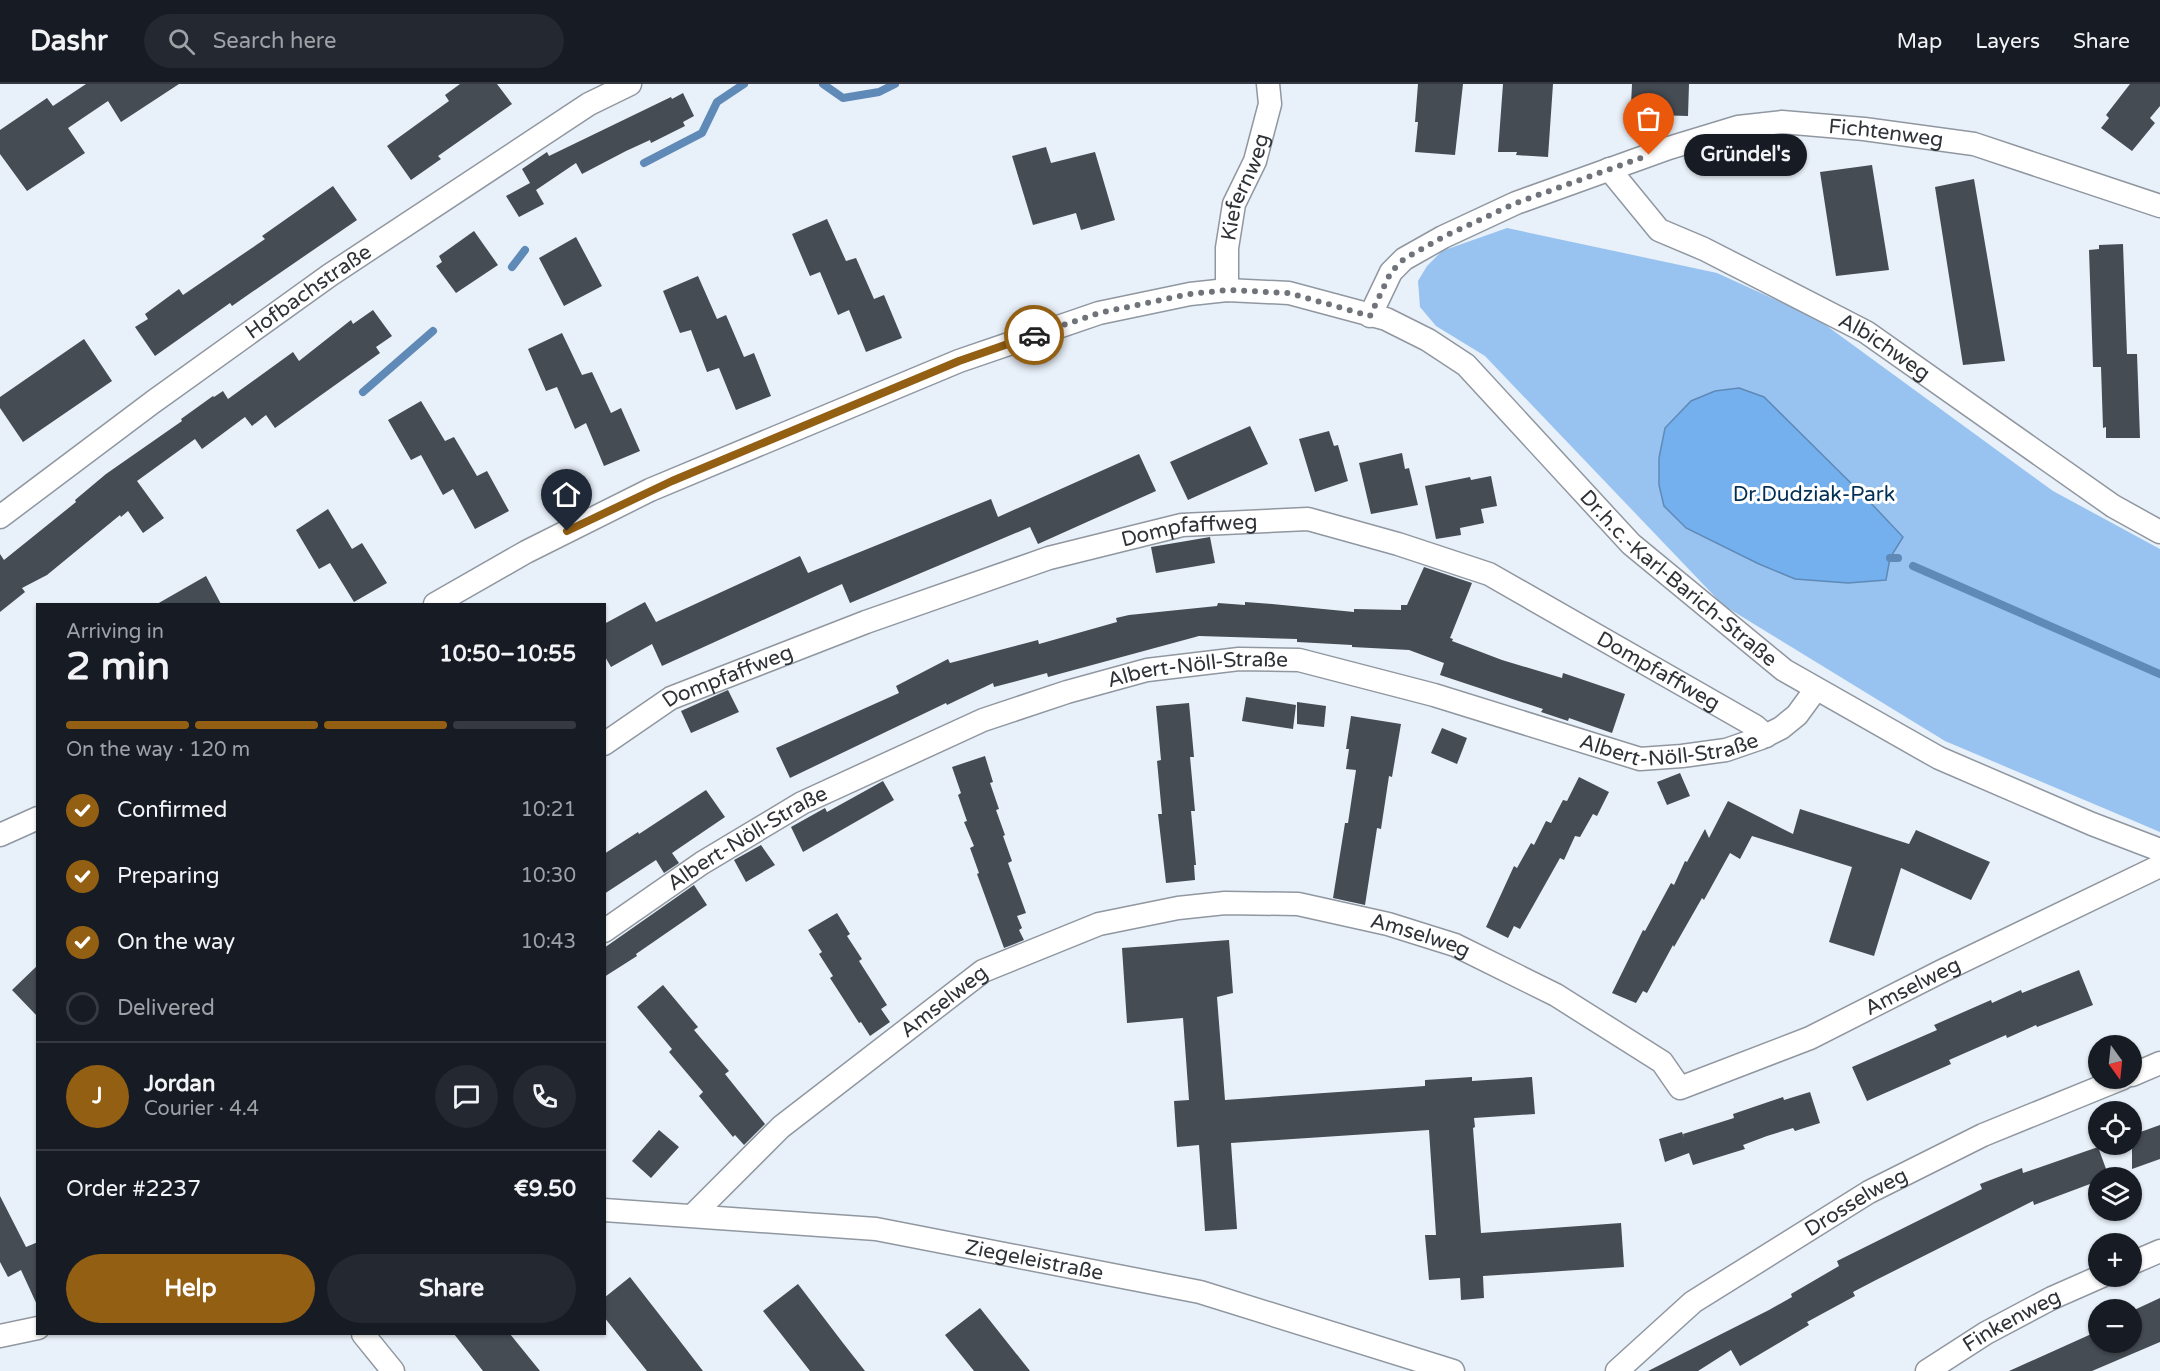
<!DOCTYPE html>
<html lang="en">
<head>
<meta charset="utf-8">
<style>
  :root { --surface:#171b24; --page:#242831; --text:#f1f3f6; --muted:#9ea1a6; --line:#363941; --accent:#935f13 }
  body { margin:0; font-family:"Varela Round",sans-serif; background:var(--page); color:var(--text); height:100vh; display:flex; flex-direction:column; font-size:22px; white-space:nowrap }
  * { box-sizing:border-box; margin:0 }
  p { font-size:20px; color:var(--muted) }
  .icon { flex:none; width:33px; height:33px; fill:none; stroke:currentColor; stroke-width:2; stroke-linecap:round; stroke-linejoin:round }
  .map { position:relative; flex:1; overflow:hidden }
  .drawer { position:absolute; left:36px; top:519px; width:570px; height:732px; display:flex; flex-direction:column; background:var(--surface); border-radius:0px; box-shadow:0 2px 4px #0004 }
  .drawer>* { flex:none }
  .needle { width:39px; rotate:165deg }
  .tools { position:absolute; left:2088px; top:951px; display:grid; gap:12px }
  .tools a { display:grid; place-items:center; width:54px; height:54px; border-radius:50%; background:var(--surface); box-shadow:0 2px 4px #0004; font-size:30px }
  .pin { position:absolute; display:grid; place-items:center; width:51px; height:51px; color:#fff; margin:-62px -26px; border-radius:50% 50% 50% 0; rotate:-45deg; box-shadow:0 0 6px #0007 }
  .pin .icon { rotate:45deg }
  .courier { position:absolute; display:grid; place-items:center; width:60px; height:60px; margin:-30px; border:4px solid #935f13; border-radius:50%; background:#fff; color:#222; box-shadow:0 2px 8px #0007 }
  .bubble { position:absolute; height:42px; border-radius:21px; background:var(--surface); box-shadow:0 2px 4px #0004; font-size:20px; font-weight:700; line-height:42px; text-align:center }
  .overview em { font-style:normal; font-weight:700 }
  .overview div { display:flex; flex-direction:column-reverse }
  .overview { display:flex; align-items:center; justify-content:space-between; height:102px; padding:0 30px }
  h1 { font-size:39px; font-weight:700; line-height:45px }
  .bar { display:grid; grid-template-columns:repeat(4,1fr); gap:9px 6px; align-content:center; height:72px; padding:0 30px }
  .bar i { height:8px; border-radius:4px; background:var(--line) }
  .bar .selected { background:var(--accent) }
  .bar p { grid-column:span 4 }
  .line { display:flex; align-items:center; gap:15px; padding:0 30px; border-top:2px solid var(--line) }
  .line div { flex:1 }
  .round { display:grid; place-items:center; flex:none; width:63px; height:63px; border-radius:32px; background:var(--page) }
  ol { padding:0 30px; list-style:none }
  li { display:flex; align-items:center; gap:18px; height:66px }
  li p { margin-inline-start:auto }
  li .icon { padding:6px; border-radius:50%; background:var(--accent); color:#fff; stroke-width:4 }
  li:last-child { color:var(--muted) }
  li i { width:33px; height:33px; border:3px solid var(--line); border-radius:50% }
  .button { display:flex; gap:12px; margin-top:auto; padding:12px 30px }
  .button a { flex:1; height:69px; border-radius:36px; background:var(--accent); color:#fff; font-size:24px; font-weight:700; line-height:69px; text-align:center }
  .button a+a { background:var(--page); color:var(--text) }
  header { display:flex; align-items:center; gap:36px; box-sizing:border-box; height:84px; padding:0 30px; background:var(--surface); border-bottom:2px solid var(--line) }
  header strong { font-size:28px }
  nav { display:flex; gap:33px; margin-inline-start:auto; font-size:21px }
  .search { width:420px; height:54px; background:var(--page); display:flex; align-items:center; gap:15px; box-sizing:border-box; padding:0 21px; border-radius:33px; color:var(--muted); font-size:22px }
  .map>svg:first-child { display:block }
  .green { fill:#98c2ef }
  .water { fill:#74b0ee; stroke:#5f8ab7; stroke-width:1.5 }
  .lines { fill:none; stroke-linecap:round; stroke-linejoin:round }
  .stream { stroke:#5f8ab7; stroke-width:8 }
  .building { fill:#454c53 }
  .minor-casing { stroke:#9097a0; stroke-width:25 }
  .minor { stroke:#fff; stroke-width:22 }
  .done { stroke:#70747a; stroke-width:6; stroke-dasharray:0 10.8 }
  .route { stroke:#935f13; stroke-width:8 }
  .labels { text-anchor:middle; stroke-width:6; stroke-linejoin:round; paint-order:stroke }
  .street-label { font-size:21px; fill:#2f3236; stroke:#fff }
  .park-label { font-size:21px; fill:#012f55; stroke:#fff }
</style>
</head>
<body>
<header>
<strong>Dashr</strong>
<div class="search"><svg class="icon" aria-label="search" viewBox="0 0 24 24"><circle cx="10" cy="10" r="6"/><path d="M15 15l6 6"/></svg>Search here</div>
<nav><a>Map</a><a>Layers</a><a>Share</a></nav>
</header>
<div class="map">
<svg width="2160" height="1287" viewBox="0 0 2160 1287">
  <rect width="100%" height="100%" fill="#e8f0f9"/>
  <path class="green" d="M 1507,144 L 1717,189 L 1816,234 L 2053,407 L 2160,465 L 2160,748 L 1945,657 L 1723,521 L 1485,272 L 1436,242 L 1420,223 L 1418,197 L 1427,182 L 1442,167 Z"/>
  <path class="water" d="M 1739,304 L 1764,313 L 1868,416 L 1903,453 L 1890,474 L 1886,496 L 1848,499 L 1795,495 L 1759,480 L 1686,444 L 1664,422 L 1659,401 L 1659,374 L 1665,344 L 1691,317 L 1715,307 Z"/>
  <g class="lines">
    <path class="stream" d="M 823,0 L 843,14 L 879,8 L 895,0
      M 644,79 L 702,49 L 717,18 L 744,0
      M 512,183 L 525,166
      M 363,308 L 433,247
      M 1890,474 L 1898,474
      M 1913,482 L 2160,590"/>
  </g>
  <path class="building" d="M 86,0 L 179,0 L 121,38 L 108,17 L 68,44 L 85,69 L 27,107 L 0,70 L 0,46 L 47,14 L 53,22 Z
    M 460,0 L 497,0 L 512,20 L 438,72 L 441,75 L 411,96 L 387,62 L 449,17 L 445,11 Z
    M 1418,0 L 1463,0 L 1455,71 L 1415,68 L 1418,38 L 1415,38 Z
    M 1503,0 L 1553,0 L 1548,73 L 1516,71 L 1517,68 L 1498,68 Z
    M 1632,0 L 1689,0 L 1688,32 L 1653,31 L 1652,43 L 1630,42 Z
    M 2130,0 L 2160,0 L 2160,22 L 2150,34 L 2155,39 L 2132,67 L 2101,44 L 2109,34 L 2106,31 Z
    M 683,9 L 694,32 L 683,38 L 685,42 L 651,59 L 650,56 L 626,67 L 582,90 L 576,79 L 536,106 L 544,120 L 519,133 L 506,112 L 530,99 L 522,85 L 547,68 L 549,72 L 671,13 L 672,15 Z
    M 1046,63 L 1051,79 L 1095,68 L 1115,136 L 1081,146 L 1076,129 L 1033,141 L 1012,72 Z
    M 1872,81 L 1889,186 L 1836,192 L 1820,88 Z
    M 1974,95 L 2005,277 L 1963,281 L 1935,103 Z
    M 333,102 L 357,136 L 252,208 L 232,222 L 230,219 L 155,272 L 135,243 L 148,235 L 145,230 L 179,205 L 183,211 L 265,155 L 262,152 Z
    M 827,135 L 846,177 L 856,174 L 874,215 L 884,211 L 902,254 L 866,268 L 849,226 L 838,231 L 820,188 L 810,192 L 792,150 Z
    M 474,147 L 498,181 L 456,209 L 436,182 L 442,178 L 439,172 Z
    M 576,153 L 602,202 L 564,222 L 539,174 Z
    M 2123,160 L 2127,270 L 2137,270 L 2140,354 L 2106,354 L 2106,343 L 2103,344 L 2101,283 L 2093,283 L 2089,166 L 2099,165 L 2099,161 Z
    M 698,192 L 717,235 L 726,231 L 744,273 L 754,269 L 771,312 L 736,326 L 719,284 L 707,288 L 691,246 L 680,249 L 663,207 Z
    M 373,226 L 392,252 L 376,263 L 380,269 L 275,344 L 266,331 L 252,342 L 245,333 L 202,365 L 195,355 L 137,397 L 164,434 L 143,449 L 128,427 L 121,433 L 120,431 L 47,491 L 22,504 L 25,508 L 0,528 L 0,470 L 4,476 L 76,418 L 75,416 L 106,390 L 182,337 L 181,335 L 213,312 L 214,313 L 223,307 L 228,315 L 293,268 L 299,277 L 351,236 L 353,240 Z
    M 562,249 L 582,291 L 592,288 L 611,329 L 621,324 L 640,367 L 604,382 L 586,339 L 575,345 L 557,303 L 546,307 L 528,265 Z
    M 84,255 L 112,297 L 23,358 L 0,324 L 0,313 Z
    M 421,317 L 445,357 L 454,353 L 477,392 L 487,387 L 509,427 L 475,445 L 453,405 L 443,411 L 421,371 L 411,376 L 388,336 Z
    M 1250,342 L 1268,380 L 1188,416 L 1170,378 Z
    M 1329,347 L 1334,362 L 1338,361 L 1348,397 L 1315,408 L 1299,355 Z
    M 1402,369 L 1405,385 L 1409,384 L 1418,421 L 1371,430 L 1359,379 Z
    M 1139,370 L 1156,407 L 1038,460 L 1030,443 L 850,519 L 842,500 L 662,582 L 652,560 L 611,583 L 604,571 L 604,540 L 645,518 L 656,538 L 800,472 L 808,489 L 991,415 L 998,433 Z
    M 1491,392 L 1497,422 L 1481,425 L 1484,439 L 1460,444 L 1461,451 L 1436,455 L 1425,402 L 1470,393 L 1471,396 Z
    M 328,425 L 352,465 L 362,459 L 387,499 L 354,518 L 330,479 L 319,485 L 296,446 Z
    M 1210,453 L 1215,479 L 1156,489 L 1151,463 Z
    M 1424,483 L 1472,499 L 1450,554 L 1453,555 L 1452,557 L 1502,576 L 1562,594 L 1563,589 L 1625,610 L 1612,649 L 1569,634 L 1568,637 L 1541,628 L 1543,625 L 1440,591 L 1444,579 L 1409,566 L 1352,563 L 1352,561 L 1297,558 L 1297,555 L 1199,552 L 1048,593 L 1047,589 L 994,603 L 993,599 L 947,621 L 946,619 L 790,694 L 776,664 L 899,609 L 896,602 L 948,575 L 950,579 L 1038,556 L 1039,560 L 1117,538 L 1116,534 L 1129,531 L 1217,522 L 1218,519 L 1245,521 L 1245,518 L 1272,520 L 1354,528 L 1354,525 L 1401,526 L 1401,521 L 1407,521 Z
    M 206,492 L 221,520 L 157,520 Z
    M 728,606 L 739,628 L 691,649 L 681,627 Z
    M 1246,613 L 1296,621 L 1293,645 L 1242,637 Z
    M 1297,618 L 1326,622 L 1324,643 L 1297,640 Z
    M 1189,619 L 1194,673 L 1190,673 L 1195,727 L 1191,727 L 1196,781 L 1194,781 L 1195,796 L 1166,799 L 1158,730 L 1162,730 L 1157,677 L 1161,676 L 1156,622 Z
    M 1351,632 L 1401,640 L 1392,693 L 1389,692 L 1381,745 L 1377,744 L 1365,821 L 1333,814 L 1345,739 L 1348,739 L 1356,686 L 1346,685 L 1349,665 L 1346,665 Z
    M 1442,644 L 1467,654 L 1457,680 L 1431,669 Z
    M 985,672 L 993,698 L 990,699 L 999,725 L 996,726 L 1005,751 L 1003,752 L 1012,777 L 1008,779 L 1026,829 L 1017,832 L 1022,844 L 1019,846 L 1024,856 L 1004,864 L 977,790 L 979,789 L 970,764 L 974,762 L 964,738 L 967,737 L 958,711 L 961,709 L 952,683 Z
    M 1680,689 L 1690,712 L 1667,721 L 1657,698 Z
    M 1579,693 L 1609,708 L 1597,732 L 1593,730 L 1580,753 L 1575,752 L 1564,776 L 1560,774 L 1520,845 L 1514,842 L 1508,854 L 1486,843 L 1514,782 L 1517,784 L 1531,759 L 1534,761 L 1546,737 L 1551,739 L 1563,716 L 1567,717 Z
    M 883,697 L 894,716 L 803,768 L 791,743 L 825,724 L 827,728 Z
    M 706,706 L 725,733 L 672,769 L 679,779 L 664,789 L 656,776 L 604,810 L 604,770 L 638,748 L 639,750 Z
    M 1728,717 L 1793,750 L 1800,725 L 1909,760 L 1916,746 L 1990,778 L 1971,816 L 1901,784 L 1874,872 L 1829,858 L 1852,783 L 1752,752 L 1740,775 L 1730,769 L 1704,816 L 1702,814 L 1674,863 L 1673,861 L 1647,909 L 1643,907 L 1636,919 L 1612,909 L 1643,846 L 1645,847 L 1671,799 L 1674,801 L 1685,777 L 1687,778 L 1705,745 L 1709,754 Z
    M 761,761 L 775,781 L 746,798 L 734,776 Z
    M 694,801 L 707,821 L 636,870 L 637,872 L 604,893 L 604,864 Z
    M 837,829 L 850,850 L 847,852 L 862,875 L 859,877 L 887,921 L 881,925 L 890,938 L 870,952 L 861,938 L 859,939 L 830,894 L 833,892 L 819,870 L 822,868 L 808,846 Z
    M 1229,856 L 1233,909 L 1217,913 L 1225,1016 L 1425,1002 L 1425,996 L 1472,993 L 1472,997 L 1532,993 L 1535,1030 L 1474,1034 L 1475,1043 L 1473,1044 L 1481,1149 L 1621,1139 L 1624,1183 L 1483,1192 L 1484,1214 L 1461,1216 L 1460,1194 L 1429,1196 L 1425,1151 L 1436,1151 L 1429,1046 L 1231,1059 L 1237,1145 L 1205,1147 L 1199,1061 L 1177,1063 L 1174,1017 L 1189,1016 L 1183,934 L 1127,939 L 1122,864 Z
    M 38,881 L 38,933 L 12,906 Z
    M 2079,886 L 2093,921 L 2037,943 L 2036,941 L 2007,954 L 2006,951 L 1949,976 L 1951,980 L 1867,1017 L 1852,983 L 1937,946 L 1934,941 L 1991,916 L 1992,919 L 2021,906 L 2022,909 Z
    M 663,901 L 698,943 L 694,946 L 729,987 L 725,990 L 765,1040 L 744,1061 L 735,1051 L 733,1053 L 699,1012 L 703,1008 L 669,968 L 672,965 L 637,923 Z
    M 1810,1008 L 1820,1039 L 1795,1047 L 1793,1044 L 1767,1052 L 1743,1061 L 1745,1065 L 1693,1081 L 1689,1069 L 1665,1078 L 1659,1055 L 1682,1048 L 1684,1054 L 1683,1050 L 1734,1034 L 1733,1030 L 1783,1013 L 1784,1016 Z
    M 2160,1041 L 2160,1075 L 2132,1085 L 2132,1051 Z
    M 659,1046 L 679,1063 L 651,1094 L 632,1077 Z
    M 2098,1063 L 2109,1093 L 2098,1094 L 2098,1097 L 2034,1121 L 2033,1117 L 1876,1196 L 1853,1208 L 1855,1212 L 1807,1238 L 1809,1241 L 1740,1282 L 1731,1266 L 1698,1287 L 1648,1287 L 1769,1226 L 1792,1213 L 1791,1210 L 1839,1182 L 1837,1177 L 1982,1105 L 1980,1100 L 2022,1084 L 2023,1089 Z
    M 0,1112 L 26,1163 L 38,1158 L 38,1223 L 21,1186 L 8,1193 L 0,1178 Z
    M 630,1193 L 676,1252 L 703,1287 L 647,1287 L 604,1233 L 604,1214 Z
    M 798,1200 L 843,1259 L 865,1287 L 810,1287 L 763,1227 Z
    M 2160,1214 L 2160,1258 L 2092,1287 L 2009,1287 L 2098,1247 L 2098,1258 L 2132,1258 L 2132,1227 Z
    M 980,1224 L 1030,1287 L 974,1287 L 945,1251 Z
    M 454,1250 L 510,1250 L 540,1287 L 483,1287 Z"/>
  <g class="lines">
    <defs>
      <g id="minor">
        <path id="s1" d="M 1609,85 L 1659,146 L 1704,165 L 1866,248 L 2113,422 L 2160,448"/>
        <path id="s2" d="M 1227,206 L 1227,164 L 1234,120 L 1255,77 L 1270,20 L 1268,0"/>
        <path id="s3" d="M 1370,232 L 1391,188 L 1404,175 L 1443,153 L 1516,119 L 1669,64 L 1738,43 L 1782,38 L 1864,45 L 1974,60 L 2160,122"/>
        <path id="s4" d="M 0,433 L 153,318 L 330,191 L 589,20 L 630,0"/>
        <path id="s5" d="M 435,520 L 526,468 L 650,406 L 959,277 L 1099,229 L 1190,210 L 1227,206 L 1289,209 L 1386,235 L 1428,256 L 1466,281 L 1631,460 L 1784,586 L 1939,674 L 2092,740 L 2160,766"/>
        <path id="s6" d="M 604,660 L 671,614 L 866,538 L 1049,474 L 1182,441 L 1308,435 L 1398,460 L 1489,490 L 1755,642 L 1766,652"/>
        <path d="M 0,751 L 38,734"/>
        <path id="s7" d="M 604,847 L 702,779 L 802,719 L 983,636 L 1067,608 L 1147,586 L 1239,575 L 1299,576 L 1434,611 L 1640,675 L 1682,672 L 1726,666 L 1761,654 L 1781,644 L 1797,631 L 1816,605"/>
        <path d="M 2132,991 L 2160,979"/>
        <path id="s8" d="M 604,1126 L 876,1145 L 1200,1208 L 1453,1287"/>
        <path id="s9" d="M 693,1131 L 781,1043 L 983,887 L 1099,840 L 1178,824 L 1225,819 L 1298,820 L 1388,840 L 1455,861 L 1556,911 L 1662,978 L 1680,1004 L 1810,954 L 1942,887 L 2160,782"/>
        <path d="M 2132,1179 L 2160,1167"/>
        <path d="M 363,1250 L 393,1287"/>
        <path d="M 0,1252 L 38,1244"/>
        <path id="s10" d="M 1617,1287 L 1693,1218 L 1869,1108 L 1983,1051 L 2123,994"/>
        <path id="s11" d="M 1927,1287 L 1986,1249 L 2052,1214 L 2102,1192"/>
      </g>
    </defs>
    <use href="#minor" class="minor-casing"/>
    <use href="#minor" class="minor"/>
  </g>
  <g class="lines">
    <path class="done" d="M 1034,251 L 1099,229 L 1190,210 L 1227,206 L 1289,209 L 1370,232 L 1391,188 L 1404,175 L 1443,153 L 1516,119 L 1649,71"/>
    <path class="route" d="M 567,447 L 672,397 L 959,277 L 1034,251"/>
  </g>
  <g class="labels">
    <g class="street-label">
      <text dy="7" stroke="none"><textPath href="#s3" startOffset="576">Fichtenweg</textPath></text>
      <text dy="7" stroke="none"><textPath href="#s2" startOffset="106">Kiefernweg</textPath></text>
      <text dy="7" stroke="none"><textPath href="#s4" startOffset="382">Hofbachstraße</textPath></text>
      <text dy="7" stroke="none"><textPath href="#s1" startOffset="333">Albichweg</textPath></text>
      <text dy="7" stroke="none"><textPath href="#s6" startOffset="628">Dompfaffweg</textPath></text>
      <text dy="7" stroke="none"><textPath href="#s5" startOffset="1413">Dr.h.c.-Karl-Barich-Straße</textPath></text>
      <text dy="7" stroke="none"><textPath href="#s6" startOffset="1132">Dompfaffweg</textPath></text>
      <text dy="7" stroke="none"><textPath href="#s7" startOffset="657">Albert-Nöll-Straße</textPath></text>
      <text dy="7" stroke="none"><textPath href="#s6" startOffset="142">Dompfaffweg</textPath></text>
      <text dy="7" stroke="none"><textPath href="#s7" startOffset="1143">Albert-Nöll-Straße</textPath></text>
      <text dy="7" stroke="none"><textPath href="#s7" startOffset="171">Albert-Nöll-Straße</textPath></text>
      <text dy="7" stroke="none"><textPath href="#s9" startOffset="832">Amselweg</textPath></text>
      <text dy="7" stroke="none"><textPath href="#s9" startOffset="1392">Amselweg</textPath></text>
      <text dy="7" stroke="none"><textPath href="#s9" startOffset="330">Amselweg</textPath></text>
      <text dy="7" stroke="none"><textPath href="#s10" startOffset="294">Drosselweg</textPath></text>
      <text dy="7" stroke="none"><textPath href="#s8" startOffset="434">Ziegeleistraße</textPath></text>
      <text dy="7" stroke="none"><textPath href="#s11" startOffset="99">Finkenweg</textPath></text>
    </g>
    <g class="park-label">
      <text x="1814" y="417">Dr.Dudziak-Park</text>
    </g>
  </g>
</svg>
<div class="tools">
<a><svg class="needle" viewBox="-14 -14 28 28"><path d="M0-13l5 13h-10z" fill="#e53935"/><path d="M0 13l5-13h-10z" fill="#9ea1a6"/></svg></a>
<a><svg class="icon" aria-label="locate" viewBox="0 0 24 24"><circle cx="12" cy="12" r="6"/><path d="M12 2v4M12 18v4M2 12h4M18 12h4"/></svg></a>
<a><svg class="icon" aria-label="layers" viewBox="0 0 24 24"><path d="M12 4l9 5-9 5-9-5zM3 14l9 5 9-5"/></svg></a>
<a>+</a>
<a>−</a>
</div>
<div class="pin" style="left:1649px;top:71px;background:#ea580c"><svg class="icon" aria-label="bag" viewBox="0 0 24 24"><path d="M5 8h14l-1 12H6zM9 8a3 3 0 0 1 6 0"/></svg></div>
<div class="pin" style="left:567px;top:447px;background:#1f2937"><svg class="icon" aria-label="home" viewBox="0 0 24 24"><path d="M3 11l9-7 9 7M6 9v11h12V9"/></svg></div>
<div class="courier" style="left:1034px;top:251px"><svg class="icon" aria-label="car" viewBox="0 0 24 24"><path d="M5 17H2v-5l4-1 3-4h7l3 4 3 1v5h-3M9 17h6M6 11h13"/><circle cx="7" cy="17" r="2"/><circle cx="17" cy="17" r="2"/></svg></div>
<div class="bubble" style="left:1684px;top:50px;width:123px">Gründel's</div>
<section class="drawer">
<div class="overview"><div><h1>2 min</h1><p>Arriving in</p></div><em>10:50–10:55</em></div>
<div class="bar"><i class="selected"></i><i class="selected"></i><i class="selected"></i><i></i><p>On the way · 120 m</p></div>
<ol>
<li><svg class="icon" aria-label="check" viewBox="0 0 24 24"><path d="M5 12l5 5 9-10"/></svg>Confirmed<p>10:21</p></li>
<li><svg class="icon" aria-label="check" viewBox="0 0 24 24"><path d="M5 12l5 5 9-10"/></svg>Preparing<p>10:30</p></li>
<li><svg class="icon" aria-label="check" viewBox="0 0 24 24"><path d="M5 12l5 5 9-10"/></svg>On the way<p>10:43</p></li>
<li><i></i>Delivered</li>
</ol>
<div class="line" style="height:108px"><b class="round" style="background:var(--accent);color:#fff">J</b><div><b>Jordan</b><p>Courier · 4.4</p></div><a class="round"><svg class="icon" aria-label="chat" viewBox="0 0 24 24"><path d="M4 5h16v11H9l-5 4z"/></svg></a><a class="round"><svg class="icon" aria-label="phone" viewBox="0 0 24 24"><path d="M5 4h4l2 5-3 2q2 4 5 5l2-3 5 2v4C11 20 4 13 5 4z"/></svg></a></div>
<div class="line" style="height:78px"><div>Order #2237</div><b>€9.50</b></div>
<div class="button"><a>Help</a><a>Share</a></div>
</section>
</div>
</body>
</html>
